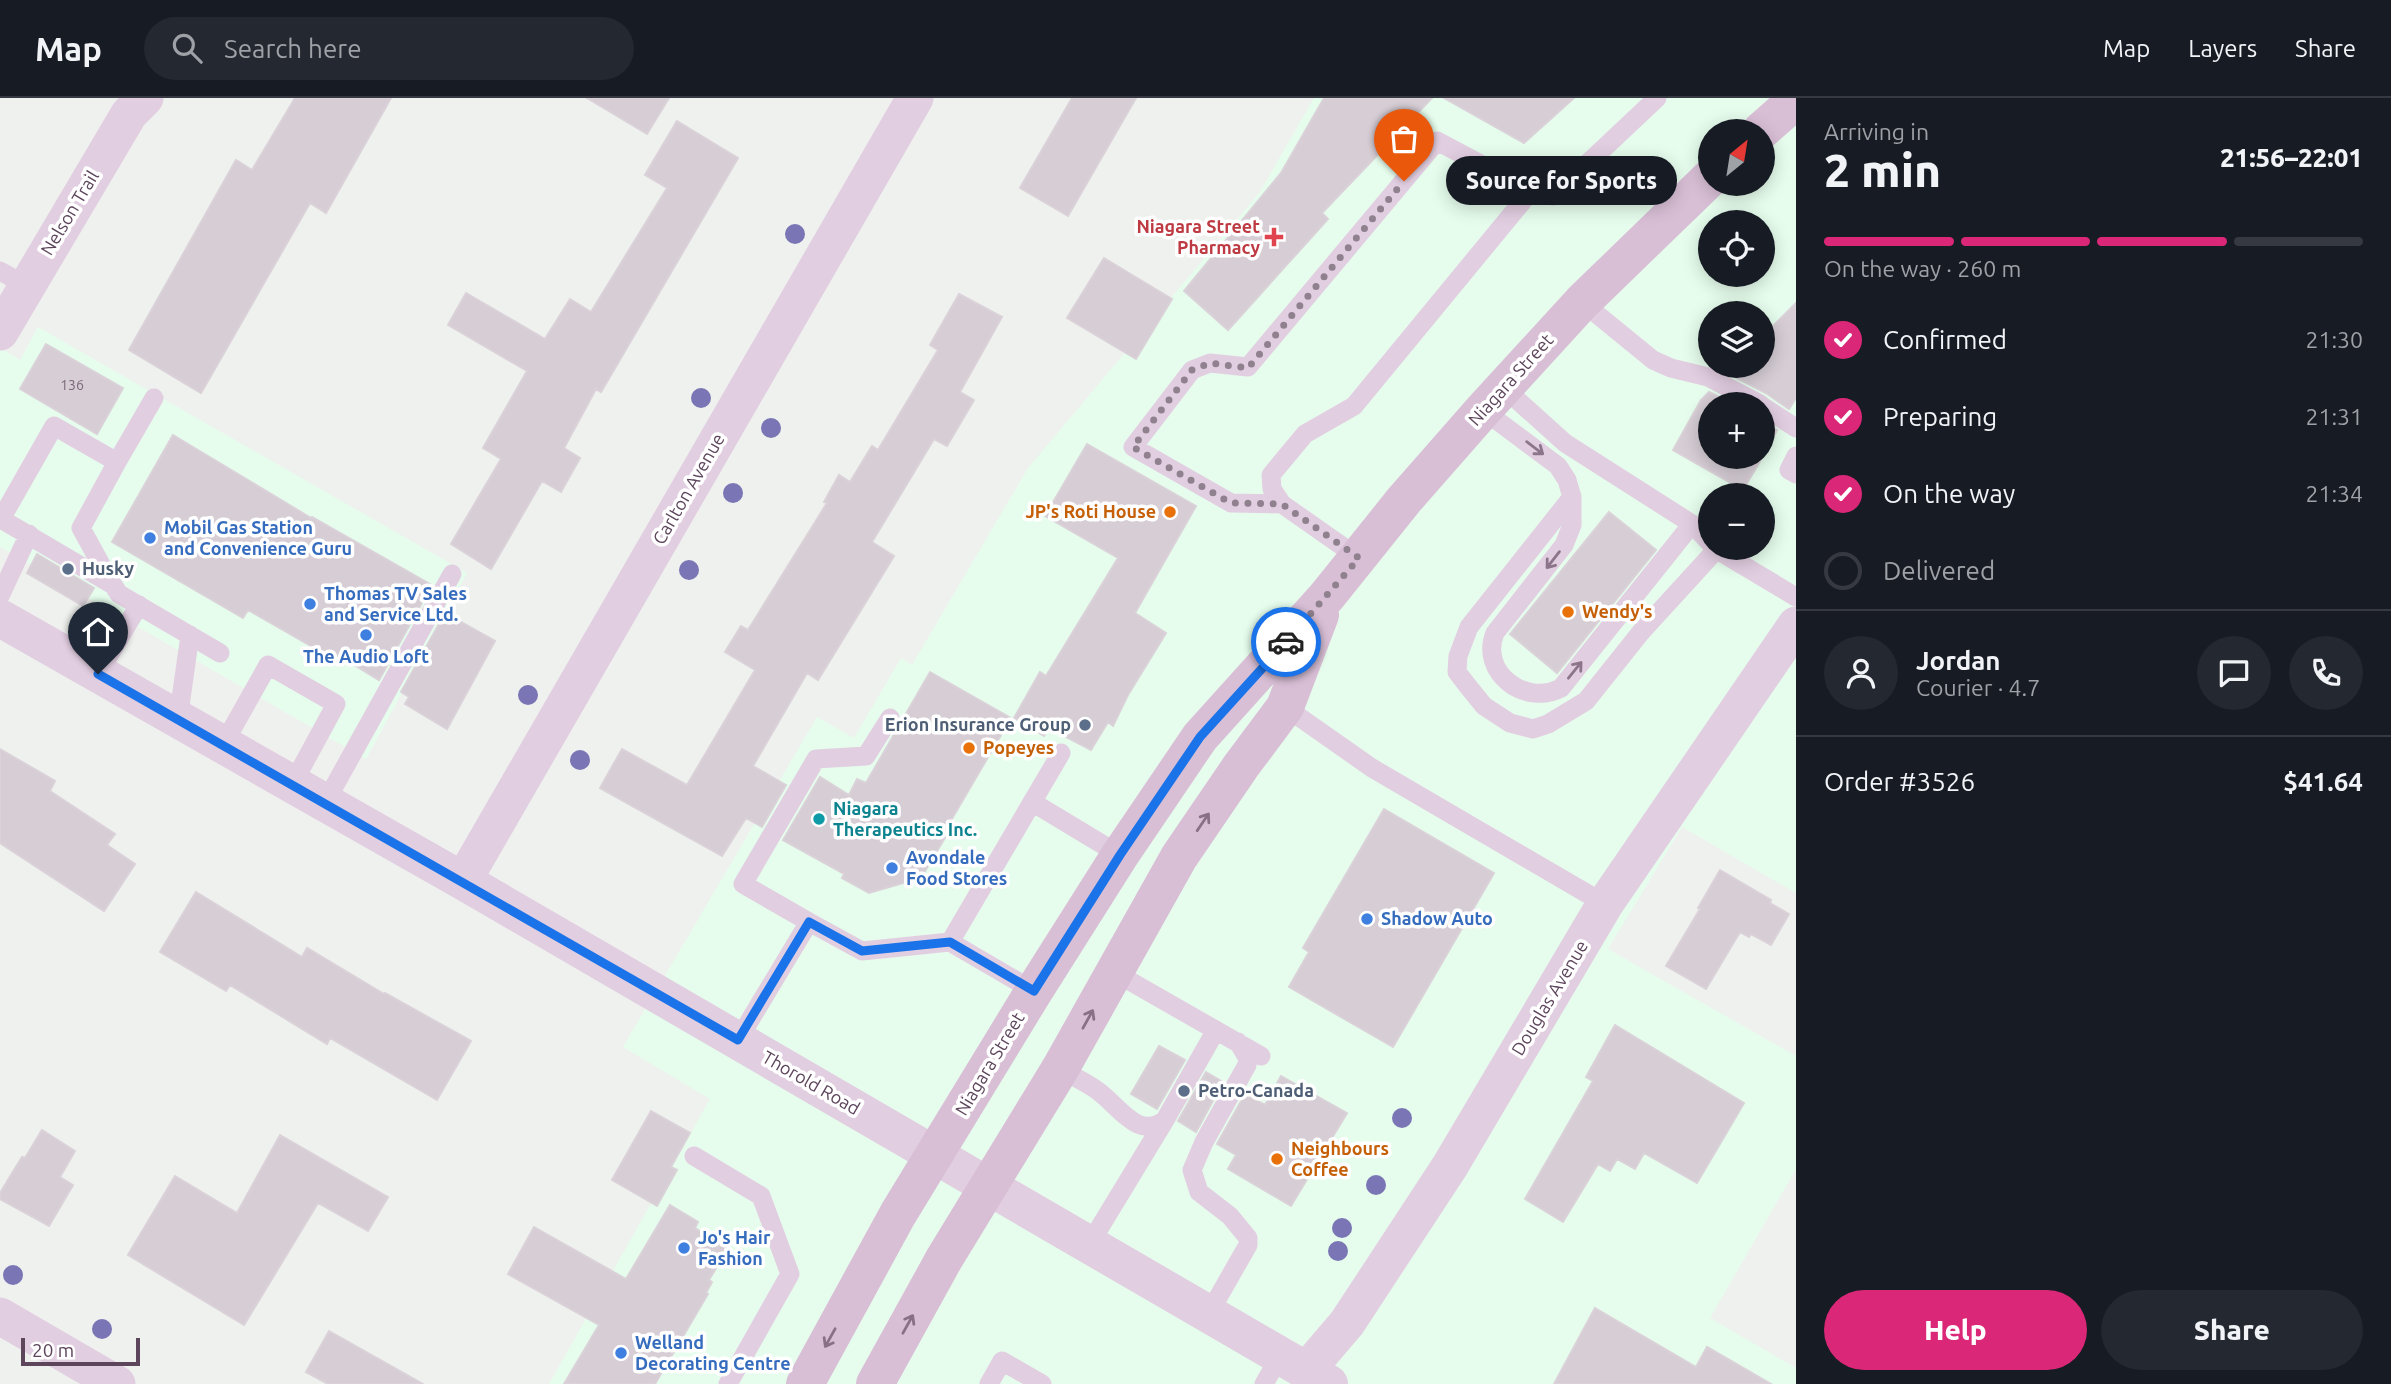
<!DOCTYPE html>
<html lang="en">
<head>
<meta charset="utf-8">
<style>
  :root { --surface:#171b24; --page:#242831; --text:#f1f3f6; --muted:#9ea1a6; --line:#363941; --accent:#db2777 }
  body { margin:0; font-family:Ubuntu,sans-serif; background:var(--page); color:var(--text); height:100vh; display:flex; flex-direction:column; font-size:26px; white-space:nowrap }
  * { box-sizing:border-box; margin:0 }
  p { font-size:23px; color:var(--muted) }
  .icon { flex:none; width:38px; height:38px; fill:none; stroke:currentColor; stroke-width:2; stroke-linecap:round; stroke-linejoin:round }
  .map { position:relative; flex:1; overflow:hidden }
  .sheet { display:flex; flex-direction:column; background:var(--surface); width:595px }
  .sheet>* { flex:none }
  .needle { width:46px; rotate:30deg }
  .tools { position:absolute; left:1698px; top:21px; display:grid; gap:14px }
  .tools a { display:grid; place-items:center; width:77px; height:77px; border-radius:50%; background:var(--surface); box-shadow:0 4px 18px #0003; font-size:35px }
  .scale { position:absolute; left:21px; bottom:18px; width:119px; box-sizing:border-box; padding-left:7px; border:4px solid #5d455c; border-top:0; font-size:19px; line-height:24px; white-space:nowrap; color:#5d455c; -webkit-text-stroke:5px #fff; paint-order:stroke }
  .pin { position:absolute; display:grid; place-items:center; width:60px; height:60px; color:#fff; margin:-72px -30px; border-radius:50% 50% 50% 0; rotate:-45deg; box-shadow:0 0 7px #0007 }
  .pin .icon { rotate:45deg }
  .courier { position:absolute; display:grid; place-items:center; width:70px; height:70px; margin:-35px; border:5px solid #1a73e8; border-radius:50%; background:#fff; color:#222; box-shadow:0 2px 9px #0007 }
  .bubble { position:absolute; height:49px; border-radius:24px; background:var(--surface); box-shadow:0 4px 18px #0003; font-size:23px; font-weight:800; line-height:49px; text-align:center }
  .overview em { font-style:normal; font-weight:800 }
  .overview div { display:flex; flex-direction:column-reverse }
  .overview { display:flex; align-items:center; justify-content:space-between; height:119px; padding:0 28px }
  h1 { font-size:46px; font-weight:800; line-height:52px }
  .bar { display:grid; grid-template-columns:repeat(4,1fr); gap:10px 7px; align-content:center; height:84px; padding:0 28px }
  .bar i { height:9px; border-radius:5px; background:var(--line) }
  .bar .current { background:var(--accent) }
  .bar p { grid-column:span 4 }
  .line { display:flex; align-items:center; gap:18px; padding:0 28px; border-top:2px solid var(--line) }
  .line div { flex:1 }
  .round { display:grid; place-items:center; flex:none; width:74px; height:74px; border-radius:37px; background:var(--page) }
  ol { padding:0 28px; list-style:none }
  li { display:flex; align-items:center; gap:21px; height:77px }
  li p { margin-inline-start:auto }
  li .icon { padding:7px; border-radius:50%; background:var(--accent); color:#fff; stroke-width:4 }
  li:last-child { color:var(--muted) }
  li i { width:38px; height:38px; border:4px solid var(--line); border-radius:50% }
  .action { display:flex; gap:14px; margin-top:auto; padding:14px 28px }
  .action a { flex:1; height:80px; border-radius:42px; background:var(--accent); color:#fff; font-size:28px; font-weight:800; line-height:80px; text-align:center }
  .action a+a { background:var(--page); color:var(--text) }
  header { display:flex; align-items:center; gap:42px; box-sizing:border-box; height:98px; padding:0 35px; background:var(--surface); border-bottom:2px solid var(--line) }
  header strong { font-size:33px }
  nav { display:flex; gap:38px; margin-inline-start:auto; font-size:24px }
  .search { width:490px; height:63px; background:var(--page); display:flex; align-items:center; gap:18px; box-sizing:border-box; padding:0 24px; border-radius:38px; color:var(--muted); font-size:26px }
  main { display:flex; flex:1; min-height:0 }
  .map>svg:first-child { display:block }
  .commercial { fill:#e6fded; fill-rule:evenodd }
  .building { fill:#d6cdd5; stroke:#dad2d8; stroke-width:2 }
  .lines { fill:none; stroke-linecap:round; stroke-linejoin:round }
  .service { stroke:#e2cee1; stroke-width:19 }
  .minor { stroke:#e2cee1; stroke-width:37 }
  .tertiary { stroke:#e2cee1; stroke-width:38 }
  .secondary { stroke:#d9bfd6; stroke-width:38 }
  .tree { fill:#7a75b4 }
  .oneway { stroke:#8c758b }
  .oneway2 { stroke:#887087 }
  .done { stroke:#90818f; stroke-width:7; stroke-dasharray:0 12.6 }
  .route { stroke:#1a73e8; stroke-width:9 }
  .health-dot { fill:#e0444e; stroke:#fff; stroke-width:2.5 }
  .food-dot { fill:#e8710a; stroke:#fff; stroke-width:2.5 }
  .shop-dot { fill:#3f7fe0; stroke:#fff; stroke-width:2.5 }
  .service-dot { fill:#5c6f8a; stroke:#fff; stroke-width:2.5 }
  .culture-dot { fill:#0f9aa8; stroke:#fff; stroke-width:2.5 }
  .labels { text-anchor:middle; stroke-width:7; stroke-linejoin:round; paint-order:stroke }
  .number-label { font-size:14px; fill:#7b677a }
  .street-label { font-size:18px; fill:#5d455c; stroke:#fff }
  .health-label { font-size:18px; font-weight:bold; fill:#be3a42; stroke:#fff; text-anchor:end }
  .food-label { font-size:18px; font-weight:bold; fill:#c56008; stroke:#fff; text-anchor:start }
  .shop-label { font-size:18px; font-weight:bold; fill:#366cbe; stroke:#fff; text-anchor:start }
  .service-label { font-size:18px; font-weight:bold; fill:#4e5e75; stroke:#fff; text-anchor:start }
  .culture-label { font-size:18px; font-weight:bold; fill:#0d838f; stroke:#fff; text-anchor:start }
</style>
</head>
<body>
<header>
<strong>Map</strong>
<div class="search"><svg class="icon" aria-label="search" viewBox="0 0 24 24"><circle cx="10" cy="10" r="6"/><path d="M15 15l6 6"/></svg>Search here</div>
<nav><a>Map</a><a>Layers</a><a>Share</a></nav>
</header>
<main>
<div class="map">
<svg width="1796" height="1286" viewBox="0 0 1796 1286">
  <rect width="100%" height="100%" fill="#eff1ee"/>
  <path class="commercial" d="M 1314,0 L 1796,0 L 1796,795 L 1682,729 L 1608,851 L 1796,958 L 1796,1071 L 1710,1220 L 1796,1270 L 1796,1286 L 549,1286 L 710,1001 L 623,949 L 817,619 L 854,640 L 901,560 L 912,567 L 1028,370 L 1260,94 ZM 1710,33 L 1762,33 L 1762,86 L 1710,86 ZM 1710,124 L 1762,124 L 1762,177 L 1710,177 ZM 1710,215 L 1762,215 L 1762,268 L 1710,268 ZM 1710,306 L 1762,306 L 1762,359 L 1710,359 ZM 1710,397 L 1762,397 L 1762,450 L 1710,450 Z
    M 38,229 L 467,475 L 366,661 L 0,449 L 0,250 L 20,262 Z"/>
  <path class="building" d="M 295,0 L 391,0 L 326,115 L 310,105 L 201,295 L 129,252 L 236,62 L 252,72 Z
    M 587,0 L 669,0 L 647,36 Z
    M 1072,0 L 1136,0 L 1068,118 L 1020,90 Z
    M 1324,0 L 1432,0 L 1322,115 L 1328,121 L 1228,232 L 1184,193 L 1281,75 Z
    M 1444,0 L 1574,0 L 1524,45 Z
    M 677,23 L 738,60 L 601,294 L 596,291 L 564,350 L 580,360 L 561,394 L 542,383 L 491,471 L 451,446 L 501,361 L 483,350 L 527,273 L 448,227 L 466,195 L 545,241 L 570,201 L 591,214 L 667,90 L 645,77 Z
    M 1104,160 L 1172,201 L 1136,261 L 1067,220 Z
    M 959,196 L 1002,219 L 960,294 L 974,302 L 947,348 L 934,341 L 872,444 L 894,458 L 818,582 L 807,575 L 753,668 L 786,687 L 762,729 L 746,720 L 722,758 L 600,690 L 622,651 L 687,687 L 755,572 L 725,554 L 741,528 L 748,532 L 827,405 L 824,404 L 839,377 L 850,384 L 872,348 L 878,352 L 938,252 L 930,247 Z
    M 1796,205 L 1796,300 L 1789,311 L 1766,295 L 1727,275 L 1735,268 L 1762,268 L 1762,239 Z
    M 46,246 L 123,290 L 97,336 L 20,291 Z
    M 1709,294 L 1734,306 L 1710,306 L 1710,359 L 1762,359 L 1762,323 L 1777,332 L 1759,365 L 1743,392 L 1673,352 L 1701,302 Z
    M 173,337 L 311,420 L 312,419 L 430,486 L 421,501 L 423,503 L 379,582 L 341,559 L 339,564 L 248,512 L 243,520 L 112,444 Z
    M 1087,346 L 1196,408 L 1135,515 L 1166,535 L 1128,597 L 1113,628 L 1108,624 L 1091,652 L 1049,630 L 1044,638 L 1014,620 L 1040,574 L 1046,578 L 1118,460 L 1045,418 Z
    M 1609,414 L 1656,452 L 1557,575 L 1510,536 Z
    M 37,456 L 94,490 L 83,508 L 27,475 Z
    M 445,515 L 495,543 L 447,631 L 405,606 L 409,599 L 401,594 Z
    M 930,574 L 1011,620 L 943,736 L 946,738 L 921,780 L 869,795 L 842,780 L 844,776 L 783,742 L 820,679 L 849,697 L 857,681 L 866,685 Z
    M 0,651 L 55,683 L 50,693 L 115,736 L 107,747 L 135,766 L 104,813 L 0,745 Z
    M 1384,711 L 1494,775 L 1393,949 L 1289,889 L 1309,854 L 1303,850 Z
    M 1720,772 L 1771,802 L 1770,805 L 1789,816 L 1771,847 L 1751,836 L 1749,839 L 1740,834 L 1706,891 L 1666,868 L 1700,811 L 1698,810 Z
    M 196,794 L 302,859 L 307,850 L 384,896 L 385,895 L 471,943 L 437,1002 L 330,940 L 327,946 L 230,887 L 226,893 L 160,854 Z
    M 1615,927 L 1744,1005 L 1697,1085 L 1644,1055 L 1635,1071 L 1617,1061 L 1610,1073 L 1598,1066 L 1563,1124 L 1525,1101 L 1593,983 L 1586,979 Z
    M 1159,948 L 1185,962 L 1157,1011 L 1131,996 Z
    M 1206,974 L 1223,984 L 1196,1034 L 1178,1023 Z
    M 1281,978 L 1347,1015 L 1291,1108 L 1228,1071 L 1236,1057 L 1217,1046 L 1245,996 L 1265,1007 Z
    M 651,1013 L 690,1035 L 671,1069 L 677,1072 L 657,1108 L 612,1082 Z
    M 42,1032 L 75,1053 L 60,1079 L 73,1087 L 49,1128 L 0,1101 L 0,1095 L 22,1059 L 25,1060 Z
    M 280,1037 L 388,1099 L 368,1133 L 318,1105 L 244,1227 L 128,1157 L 175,1078 L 237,1115 Z
    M 670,1107 L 698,1124 L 695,1130 L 728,1150 L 709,1182 L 712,1184 L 706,1195 L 708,1196 L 655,1286 L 564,1286 L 599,1227 L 508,1176 L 534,1129 L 626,1181 Z
    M 1595,1210 L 1696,1269 L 1707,1249 L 1771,1286 L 1554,1286 Z
    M 329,1233 L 423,1286 L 328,1286 L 306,1274 Z"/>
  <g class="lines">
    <path class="service" d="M 1531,93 L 1553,98 L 1657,0
      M 0,173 L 27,188
      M 1582,204 L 1653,262 L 1671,270 L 1708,279 L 1760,306
      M 1504,290 L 1565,345 L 1692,426 L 1710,445
      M 154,300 L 117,364 L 54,328 L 1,421 L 113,487 L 119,496 L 220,555
      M 1762,308 L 1796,330
      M 1483,312 L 1558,368 L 1567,382 L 1572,399 L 1572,427 L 1564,447 L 1495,535 C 1479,574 1525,609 1561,590 L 1692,426
      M 1796,358 L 1789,372 L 1796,376
      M 1572,399 L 1469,529 L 1458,558 L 1457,574 L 1467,587 L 1484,608 L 1510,625 L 1533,631 L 1548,626 L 1586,603 L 1641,534 L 1716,452
      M 1282,406 L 1231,405 L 1133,349 L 1192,272 L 1210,265 L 1248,269 L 1437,43 L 1531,93 L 1354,308 L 1305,336 L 1271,377 L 1272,391 L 1282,406 L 1359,460
      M 1714,450 L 1796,499
      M 110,483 L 81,430 L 117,364
      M 0,498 L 29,436
      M 98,576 L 139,507
      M 1285,609 L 1372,670 L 1605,806
      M 178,622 L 190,537
      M 223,647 L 268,567 L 336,606 L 292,687
      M 1032,704 L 1120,757
      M 325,705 L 452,476
      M 809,824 L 743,786 L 816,661 L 866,658 L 890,620
      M 950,844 L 1034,893
      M 1114,874 L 1261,958
      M 738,942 L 809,824 L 862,853 L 950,844 L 1061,655
      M 1060,971 C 1072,978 1086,984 1098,993 C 1118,1007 1138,1043 1165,1022 L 1216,932
      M 694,1058 L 761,1098 L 790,1176 L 728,1286
      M 1089,1147 L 1165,1022
      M 1208,1217 L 1248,1147 L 1248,1140 L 1230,1118 L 1199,1094 L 1192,1072 L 1204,1044 L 1247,967 L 1248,961 L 1238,944
      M 989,1286 L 1002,1263 L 1042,1286
      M 1264,1286 L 1280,1258"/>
    <path class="minor" d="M 0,234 L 129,16 L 145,0
      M 463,783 L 915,0
      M 0,1218 L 117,1286
      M 1306,1273 L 1347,1225 L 1450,1068 L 1605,806 L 1796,527"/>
    <path class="tertiary" d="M 0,520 L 463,783 L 1329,1286"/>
    <path class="secondary" d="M 1761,33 L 1796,2
      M 805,1286 L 898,1116 L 1034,893 L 1120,757 L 1200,639 L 1327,498 L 1404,402 L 1483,312 L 1582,204 L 1710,80
      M 875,1286 L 944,1161 L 1060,971 L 1179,759 L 1241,668 L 1285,609 L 1320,517"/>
  </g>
  <g class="tree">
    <circle cx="795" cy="136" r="10"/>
    <circle cx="701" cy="300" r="10"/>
    <circle cx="771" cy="330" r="10"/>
    <circle cx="733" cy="395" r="10"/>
    <circle cx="689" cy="472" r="10"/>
    <circle cx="528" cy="597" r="10"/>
    <circle cx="580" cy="662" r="10"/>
    <circle cx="1402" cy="1020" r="10"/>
    <circle cx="1376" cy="1087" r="10"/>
    <circle cx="1342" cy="1130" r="10"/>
    <circle cx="1338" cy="1153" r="10"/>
    <circle cx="13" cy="1177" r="10"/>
    <circle cx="102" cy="1231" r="10"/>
  </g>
  <defs><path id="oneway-shaft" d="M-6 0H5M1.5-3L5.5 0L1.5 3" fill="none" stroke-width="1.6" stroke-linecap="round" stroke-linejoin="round" transform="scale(1.75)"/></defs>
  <g class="oneway">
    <use href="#oneway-shaft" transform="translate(1535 350) rotate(37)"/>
    <use href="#oneway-shaft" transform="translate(1553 462) rotate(128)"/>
    <use href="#oneway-shaft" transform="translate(1575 572) rotate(-51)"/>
  </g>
  <g class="oneway2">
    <use href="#oneway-shaft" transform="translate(1203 724) rotate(-56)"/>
    <use href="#oneway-shaft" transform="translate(1088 921) rotate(-61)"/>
    <use href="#oneway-shaft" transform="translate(908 1226) rotate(-61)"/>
    <use href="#oneway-shaft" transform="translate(830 1240) rotate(119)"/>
  </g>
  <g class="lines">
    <path class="done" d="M 1286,544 L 1359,460 L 1282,406 L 1231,405 L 1133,349 L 1192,272 L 1210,265 L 1248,270 L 1404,83"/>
    <path class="route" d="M 98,576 L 738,942 L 809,824 L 862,853 L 950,844 L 1034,893 L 1120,757 L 1200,639 L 1286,544"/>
  </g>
  <path class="health-dot" d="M1270.5 128.5h7v7h7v7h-7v7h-7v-7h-7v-7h7z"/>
  <g class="food-dot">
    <circle cx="1170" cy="414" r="7"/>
    <circle cx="1568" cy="514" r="7"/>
    <circle cx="969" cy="650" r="7"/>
    <circle cx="1277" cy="1061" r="7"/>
  </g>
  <g class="shop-dot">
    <circle cx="150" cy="440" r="7"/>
    <circle cx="310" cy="506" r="7"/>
    <circle cx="366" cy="537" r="7"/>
    <circle cx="892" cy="770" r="7"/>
    <circle cx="1367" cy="821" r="7"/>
    <circle cx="684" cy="1150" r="7"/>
    <circle cx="621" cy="1255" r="7"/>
  </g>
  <g class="service-dot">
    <circle cx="68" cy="471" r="7"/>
    <circle cx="1085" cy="627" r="7"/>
    <circle cx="1184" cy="993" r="7"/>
  </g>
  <circle class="culture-dot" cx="819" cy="721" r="7"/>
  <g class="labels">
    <g class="number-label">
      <text x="72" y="292">136</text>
    </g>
    <g class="street-label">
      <text transform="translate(70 115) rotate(-59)" y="6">Nelson Trail</text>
      <text transform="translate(1511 282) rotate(-48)" y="6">Niagara Street</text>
      <text transform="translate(689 391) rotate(-60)" y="6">Carlton Avenue</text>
      <text transform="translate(1550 900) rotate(-59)" y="6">Douglas Avenue</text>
      <text transform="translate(990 966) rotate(-59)" y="6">Niagara Street</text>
      <text transform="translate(811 985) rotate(30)" y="6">Thorold Road</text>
    </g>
    <g class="health-label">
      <text x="1260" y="135">Niagara Street<tspan x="1260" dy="21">Pharmacy</tspan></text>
    </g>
    <g class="food-label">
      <text x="1156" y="420" text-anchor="end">JP's Roti House</text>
      <text x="1582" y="520">Wendy's</text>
      <text x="983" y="656">Popeyes</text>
      <text x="1291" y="1057">Neighbours<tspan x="1291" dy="21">Coffee</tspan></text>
    </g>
    <g class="shop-label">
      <text x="164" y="436">Mobil Gas Station<tspan x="164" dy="21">and Convenience Guru</tspan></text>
      <text x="324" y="502">Thomas TV Sales<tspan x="324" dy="21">and Service Ltd.</tspan></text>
      <text x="366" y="565" text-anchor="middle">The Audio Loft</text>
      <text x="906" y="766">Avondale<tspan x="906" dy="21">Food Stores</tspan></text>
      <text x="1381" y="827">Shadow Auto</text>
      <text x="698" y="1146">Jo's Hair<tspan x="698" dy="21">Fashion</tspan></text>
      <text x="635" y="1251">Welland<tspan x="635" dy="21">Decorating Centre</tspan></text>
    </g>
    <g class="service-label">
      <text x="82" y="477">Husky</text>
      <text x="1071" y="633" text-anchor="end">Erion Insurance Group</text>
      <text x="1198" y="999">Petro-Canada</text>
    </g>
    <g class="culture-label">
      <text x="833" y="717">Niagara<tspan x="833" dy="21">Therapeutics Inc.</tspan></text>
    </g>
  </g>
</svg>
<div class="tools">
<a><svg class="needle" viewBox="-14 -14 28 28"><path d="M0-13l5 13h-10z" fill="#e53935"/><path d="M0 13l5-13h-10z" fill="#9ea1a6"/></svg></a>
<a><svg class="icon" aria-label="locate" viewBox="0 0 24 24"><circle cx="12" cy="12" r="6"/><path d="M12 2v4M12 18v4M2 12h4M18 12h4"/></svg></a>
<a><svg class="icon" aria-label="layers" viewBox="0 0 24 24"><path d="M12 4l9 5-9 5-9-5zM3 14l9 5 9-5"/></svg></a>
<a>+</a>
<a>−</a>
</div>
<div class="scale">20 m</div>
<div class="pin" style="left:1404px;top:83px;background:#ea580c"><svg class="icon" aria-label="bag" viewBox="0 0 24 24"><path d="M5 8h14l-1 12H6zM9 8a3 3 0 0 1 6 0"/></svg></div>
<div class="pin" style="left:98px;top:576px;background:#1f2937"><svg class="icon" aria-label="home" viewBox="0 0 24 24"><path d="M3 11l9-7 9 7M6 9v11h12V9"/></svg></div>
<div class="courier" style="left:1286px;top:544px"><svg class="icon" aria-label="car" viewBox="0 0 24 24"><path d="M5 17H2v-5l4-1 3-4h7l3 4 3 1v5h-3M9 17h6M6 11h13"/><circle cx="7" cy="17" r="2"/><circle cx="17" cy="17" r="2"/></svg></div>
<div class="bubble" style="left:1446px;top:58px;width:231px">Source for Sports</div>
</div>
<section class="sheet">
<div class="overview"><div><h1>2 min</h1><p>Arriving in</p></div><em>21:56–22:01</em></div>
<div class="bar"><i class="current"></i><i class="current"></i><i class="current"></i><i></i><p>On the way · 260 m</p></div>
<ol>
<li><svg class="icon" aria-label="check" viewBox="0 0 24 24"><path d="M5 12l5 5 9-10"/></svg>Confirmed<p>21:30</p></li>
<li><svg class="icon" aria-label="check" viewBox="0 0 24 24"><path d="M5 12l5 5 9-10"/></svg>Preparing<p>21:31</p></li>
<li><svg class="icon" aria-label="check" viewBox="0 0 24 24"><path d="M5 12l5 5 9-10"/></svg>On the way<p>21:34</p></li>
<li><i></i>Delivered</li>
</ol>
<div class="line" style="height:126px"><a class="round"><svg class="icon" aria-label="person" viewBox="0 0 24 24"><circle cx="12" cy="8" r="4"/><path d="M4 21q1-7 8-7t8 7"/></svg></a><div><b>Jordan</b><p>Courier · 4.7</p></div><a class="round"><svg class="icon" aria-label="chat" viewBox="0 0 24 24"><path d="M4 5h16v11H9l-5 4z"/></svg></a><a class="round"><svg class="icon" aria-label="phone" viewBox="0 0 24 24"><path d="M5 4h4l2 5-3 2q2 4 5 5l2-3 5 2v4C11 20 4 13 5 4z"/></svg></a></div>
<div class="line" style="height:91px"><div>Order #3526</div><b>$41.64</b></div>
<div class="action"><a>Help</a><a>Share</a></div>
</section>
</main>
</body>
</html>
